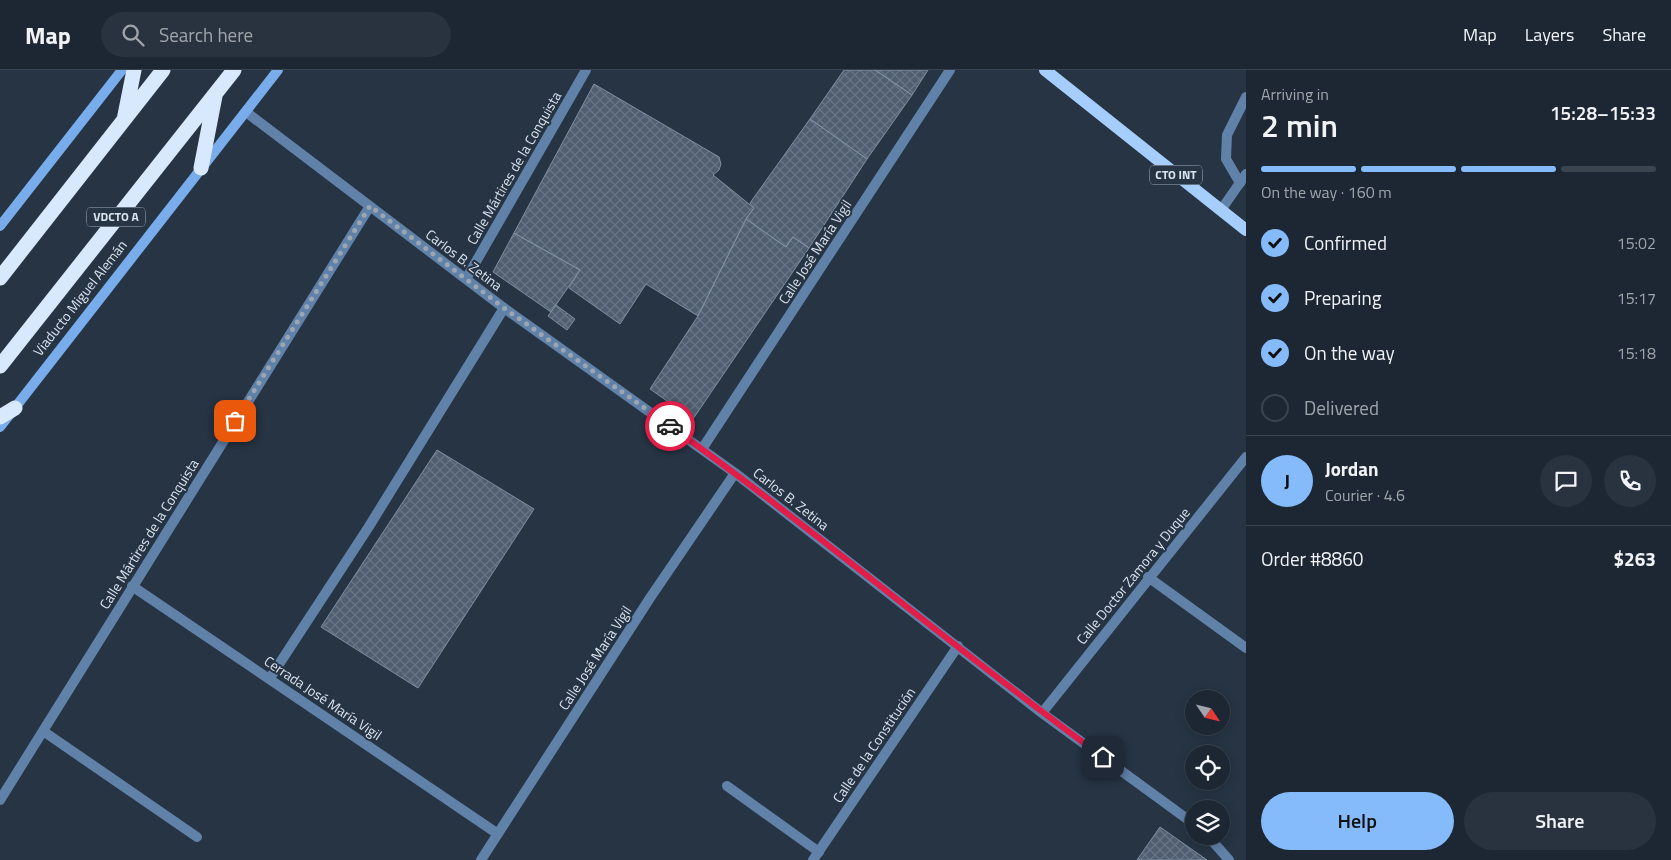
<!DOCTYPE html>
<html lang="en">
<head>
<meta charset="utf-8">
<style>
  :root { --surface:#1c2733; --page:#29333f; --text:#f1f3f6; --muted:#a0a5ac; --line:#3a444e; --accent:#86bbfb }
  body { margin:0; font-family:"Titillium Web",sans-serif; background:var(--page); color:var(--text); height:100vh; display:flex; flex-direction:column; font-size:19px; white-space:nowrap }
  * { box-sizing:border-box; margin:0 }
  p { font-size:16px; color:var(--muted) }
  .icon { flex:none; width:28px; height:28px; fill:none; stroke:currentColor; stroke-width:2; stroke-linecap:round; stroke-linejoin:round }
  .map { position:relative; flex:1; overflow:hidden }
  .panel { display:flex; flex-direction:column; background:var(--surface); width:425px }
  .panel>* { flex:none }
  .needle { width:32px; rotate:125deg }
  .tools { position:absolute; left:1185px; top:620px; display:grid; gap:10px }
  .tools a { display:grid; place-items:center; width:45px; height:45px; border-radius:50%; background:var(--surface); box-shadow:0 2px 12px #0003,0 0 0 1px var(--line); font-size:25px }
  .pin { position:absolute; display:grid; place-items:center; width:42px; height:42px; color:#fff; margin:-21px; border-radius:10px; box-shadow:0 2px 8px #0006 }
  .courier { position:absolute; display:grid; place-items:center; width:50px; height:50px; margin:-25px; border:4px solid #e11d48; border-radius:50%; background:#fff; color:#222; box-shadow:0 1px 6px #0007 }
  .overview em { font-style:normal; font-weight:600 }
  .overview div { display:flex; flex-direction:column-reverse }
  .overview { display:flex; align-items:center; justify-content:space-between; height:85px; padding:0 15px }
  h1 { font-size:32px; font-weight:600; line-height:38px }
  .bar { display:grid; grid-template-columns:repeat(4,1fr); gap:8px 5px; align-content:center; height:60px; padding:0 15px }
  .bar i { height:6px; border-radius:4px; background:var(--line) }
  .bar .active { background:var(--accent) }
  .bar p { grid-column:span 4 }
  .line { display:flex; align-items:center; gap:12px; padding:0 15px; border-top:1px solid var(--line) }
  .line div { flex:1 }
  .round { display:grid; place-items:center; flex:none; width:52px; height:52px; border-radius:26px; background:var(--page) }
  ol { padding:0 15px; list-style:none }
  li { display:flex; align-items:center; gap:15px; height:55px }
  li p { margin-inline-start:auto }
  li .icon { padding:5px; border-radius:50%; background:var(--accent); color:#111; stroke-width:4 }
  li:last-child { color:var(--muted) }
  li i { width:28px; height:28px; border:2px solid var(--line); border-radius:50% }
  .primary-button { display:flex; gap:10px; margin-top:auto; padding:10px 15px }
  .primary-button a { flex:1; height:58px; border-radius:30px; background:var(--accent); color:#111; font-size:20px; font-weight:600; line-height:58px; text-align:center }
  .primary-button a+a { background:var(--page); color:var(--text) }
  header { display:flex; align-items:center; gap:30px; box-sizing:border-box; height:70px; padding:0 25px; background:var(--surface); border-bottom:1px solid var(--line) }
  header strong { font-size:24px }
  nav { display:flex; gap:28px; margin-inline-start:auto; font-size:18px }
  .search { width:350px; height:45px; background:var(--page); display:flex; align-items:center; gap:12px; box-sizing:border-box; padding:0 18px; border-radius:28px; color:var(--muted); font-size:19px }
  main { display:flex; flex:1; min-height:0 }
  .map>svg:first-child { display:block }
  .building { fill:url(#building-cross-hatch); stroke:#7f8fa2 }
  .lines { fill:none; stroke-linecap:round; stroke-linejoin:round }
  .lane { stroke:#6081a8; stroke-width:10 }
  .street { stroke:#6081a8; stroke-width:10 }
  .secondary { stroke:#78aceb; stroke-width:10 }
  .primary { stroke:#a5cdfe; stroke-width:12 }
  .highway { stroke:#d9e9fd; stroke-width:15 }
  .done { stroke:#9ca6b3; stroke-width:5; stroke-dasharray:0 9 }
  .route { stroke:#e11d48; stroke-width:6 }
  .labels { text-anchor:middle; stroke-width:4; stroke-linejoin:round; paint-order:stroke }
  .shield { fill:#263444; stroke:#a5afbc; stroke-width:1 }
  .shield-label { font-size:12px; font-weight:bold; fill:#dbe4ef }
  .street-label { font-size:14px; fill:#dbe4ef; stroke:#263444 }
</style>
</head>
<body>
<header>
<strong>Map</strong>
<div class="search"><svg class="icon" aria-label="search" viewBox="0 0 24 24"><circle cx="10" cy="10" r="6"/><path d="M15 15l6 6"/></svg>Search here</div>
<nav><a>Map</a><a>Layers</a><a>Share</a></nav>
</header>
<main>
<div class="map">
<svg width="1246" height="790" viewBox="0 0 1246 790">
  <defs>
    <pattern id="building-cross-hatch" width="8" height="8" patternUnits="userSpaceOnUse" patternTransform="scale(1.25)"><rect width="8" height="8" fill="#4f5e70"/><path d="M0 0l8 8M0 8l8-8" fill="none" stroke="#687585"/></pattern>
  </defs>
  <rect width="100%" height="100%" fill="#263444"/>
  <path class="building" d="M 844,0 L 875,0 L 912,25 L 867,89 L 810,49 Z
    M 875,0 L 928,0 L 912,25 Z
    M 594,14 L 719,87 L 721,94 L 719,100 L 713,105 L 754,138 L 746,149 L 698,246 L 646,214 L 620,254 L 569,218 L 580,200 L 514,163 Z
    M 810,49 L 867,89 L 809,178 L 793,167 L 786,177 L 746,149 L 754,138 L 750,133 Z
    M 746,149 L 786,177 L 793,167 L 809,178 L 693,349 L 650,319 L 698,246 Z
    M 514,163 L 580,200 L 551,242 L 493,202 Z
    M 556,235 L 575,249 L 567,260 L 548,246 Z
    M 437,380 L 534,439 L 418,618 L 321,557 Z
    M 1160,757 L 1207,790 L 1137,790 Z"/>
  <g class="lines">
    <path class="lane" d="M 1240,113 L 1226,89 L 1227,65 L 1246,27
      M 270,608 L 368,458 L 504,238
      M 727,716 L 819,782"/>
    <path class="street" d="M 246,42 L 504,238 L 735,403 L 1042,643 L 1194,754
      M 1221,140 L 1246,104
      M 466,209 L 586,0
      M 702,379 L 950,0
      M 1148,507 L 1246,578
      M 132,516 L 498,764
      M 1042,643 L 1246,387
      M 43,661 L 197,767
      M 0,730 L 370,136
      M 1208,766 L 1229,790
      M 481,790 L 650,528 L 735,403
      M 813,790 L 958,576"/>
    <path class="secondary" d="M 0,156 L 122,0
      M 0,357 L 278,0"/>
    <path class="primary" d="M 1045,0 L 1246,160"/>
    <path class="highway" d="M 124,50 L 134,0
      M 201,98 L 215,26
      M 0,208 L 163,0
      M 0,296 L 234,0
      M 0,347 L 15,338"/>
  </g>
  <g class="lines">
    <path class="done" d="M 235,351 L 370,136 L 504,238 L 670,356"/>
    <path class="route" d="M 670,356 C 818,462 956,580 1103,687"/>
  </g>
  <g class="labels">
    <g class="shield">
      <rect x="1150" y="95.5" width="52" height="19" rx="4"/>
      <rect x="87" y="137.5" width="58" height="19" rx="4"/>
    </g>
    <g class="shield-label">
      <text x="1176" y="109">CTO INT</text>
      <text x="116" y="151">VDCTO A</text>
    </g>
    <g class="street-label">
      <text transform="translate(514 98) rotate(-60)" y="5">Calle Mártires de la Conquista</text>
      <text transform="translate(815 182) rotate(-57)" y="5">Calle José María Vigil</text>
      <text transform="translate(464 190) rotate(37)" y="5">Carlos B. Zetina</text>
      <text transform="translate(80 228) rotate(-52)" y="5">Viaducto Miguel Alemán</text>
      <text transform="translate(791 429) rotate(38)" y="5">Carlos B. Zetina</text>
      <text transform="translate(149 464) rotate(-58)" y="5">Calle Mártires de la Conquista</text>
      <text transform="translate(1133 506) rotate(-51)" y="5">Calle Doctor Zamora y Duque</text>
      <text transform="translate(595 588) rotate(-57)" y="5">Calle José María Vigil</text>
      <text transform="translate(323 628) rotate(34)" y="5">Cerrada José María Vigil</text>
      <text transform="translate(874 675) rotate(-56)" y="5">Calle de la Constitución</text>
    </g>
  </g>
</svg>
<div class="tools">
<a><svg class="needle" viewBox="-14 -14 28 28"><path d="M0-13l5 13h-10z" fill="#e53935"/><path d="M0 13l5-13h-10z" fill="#a0a5ac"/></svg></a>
<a><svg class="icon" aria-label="locate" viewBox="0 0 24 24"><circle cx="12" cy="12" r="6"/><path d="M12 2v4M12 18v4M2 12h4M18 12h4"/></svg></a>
<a><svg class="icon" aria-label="layers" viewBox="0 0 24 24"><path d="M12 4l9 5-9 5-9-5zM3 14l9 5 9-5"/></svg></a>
</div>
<div class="pin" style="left:235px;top:351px;background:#ea580c"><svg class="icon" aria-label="bag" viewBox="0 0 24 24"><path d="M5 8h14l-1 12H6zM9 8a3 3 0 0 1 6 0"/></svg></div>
<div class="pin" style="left:1103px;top:687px;background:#1f2937"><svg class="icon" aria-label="home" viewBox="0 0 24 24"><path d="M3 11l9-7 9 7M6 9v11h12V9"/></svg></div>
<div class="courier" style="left:670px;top:356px"><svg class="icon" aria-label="car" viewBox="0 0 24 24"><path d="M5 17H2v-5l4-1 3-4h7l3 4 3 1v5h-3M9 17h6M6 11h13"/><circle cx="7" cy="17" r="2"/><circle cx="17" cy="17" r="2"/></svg></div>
</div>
<section class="panel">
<div class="overview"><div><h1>2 min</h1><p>Arriving in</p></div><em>15:28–15:33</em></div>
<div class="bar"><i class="active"></i><i class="active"></i><i class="active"></i><i></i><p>On the way · 160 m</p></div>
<ol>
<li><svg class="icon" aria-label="check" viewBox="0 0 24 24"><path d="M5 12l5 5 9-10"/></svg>Confirmed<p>15:02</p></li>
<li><svg class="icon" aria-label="check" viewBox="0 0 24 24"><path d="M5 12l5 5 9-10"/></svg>Preparing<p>15:17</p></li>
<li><svg class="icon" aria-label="check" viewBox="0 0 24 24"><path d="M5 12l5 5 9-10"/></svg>On the way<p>15:18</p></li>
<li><i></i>Delivered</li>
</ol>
<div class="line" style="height:90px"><b class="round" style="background:var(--accent);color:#111">J</b><div><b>Jordan</b><p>Courier · 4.6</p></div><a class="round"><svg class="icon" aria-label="chat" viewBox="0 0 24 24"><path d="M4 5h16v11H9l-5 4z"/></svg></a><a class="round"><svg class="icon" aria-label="phone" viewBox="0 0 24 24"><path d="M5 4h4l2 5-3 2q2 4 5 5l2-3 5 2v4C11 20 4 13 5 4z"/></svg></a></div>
<div class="line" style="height:65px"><div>Order #8860</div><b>$263</b></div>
<div class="primary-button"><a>Help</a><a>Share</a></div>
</section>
</main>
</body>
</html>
